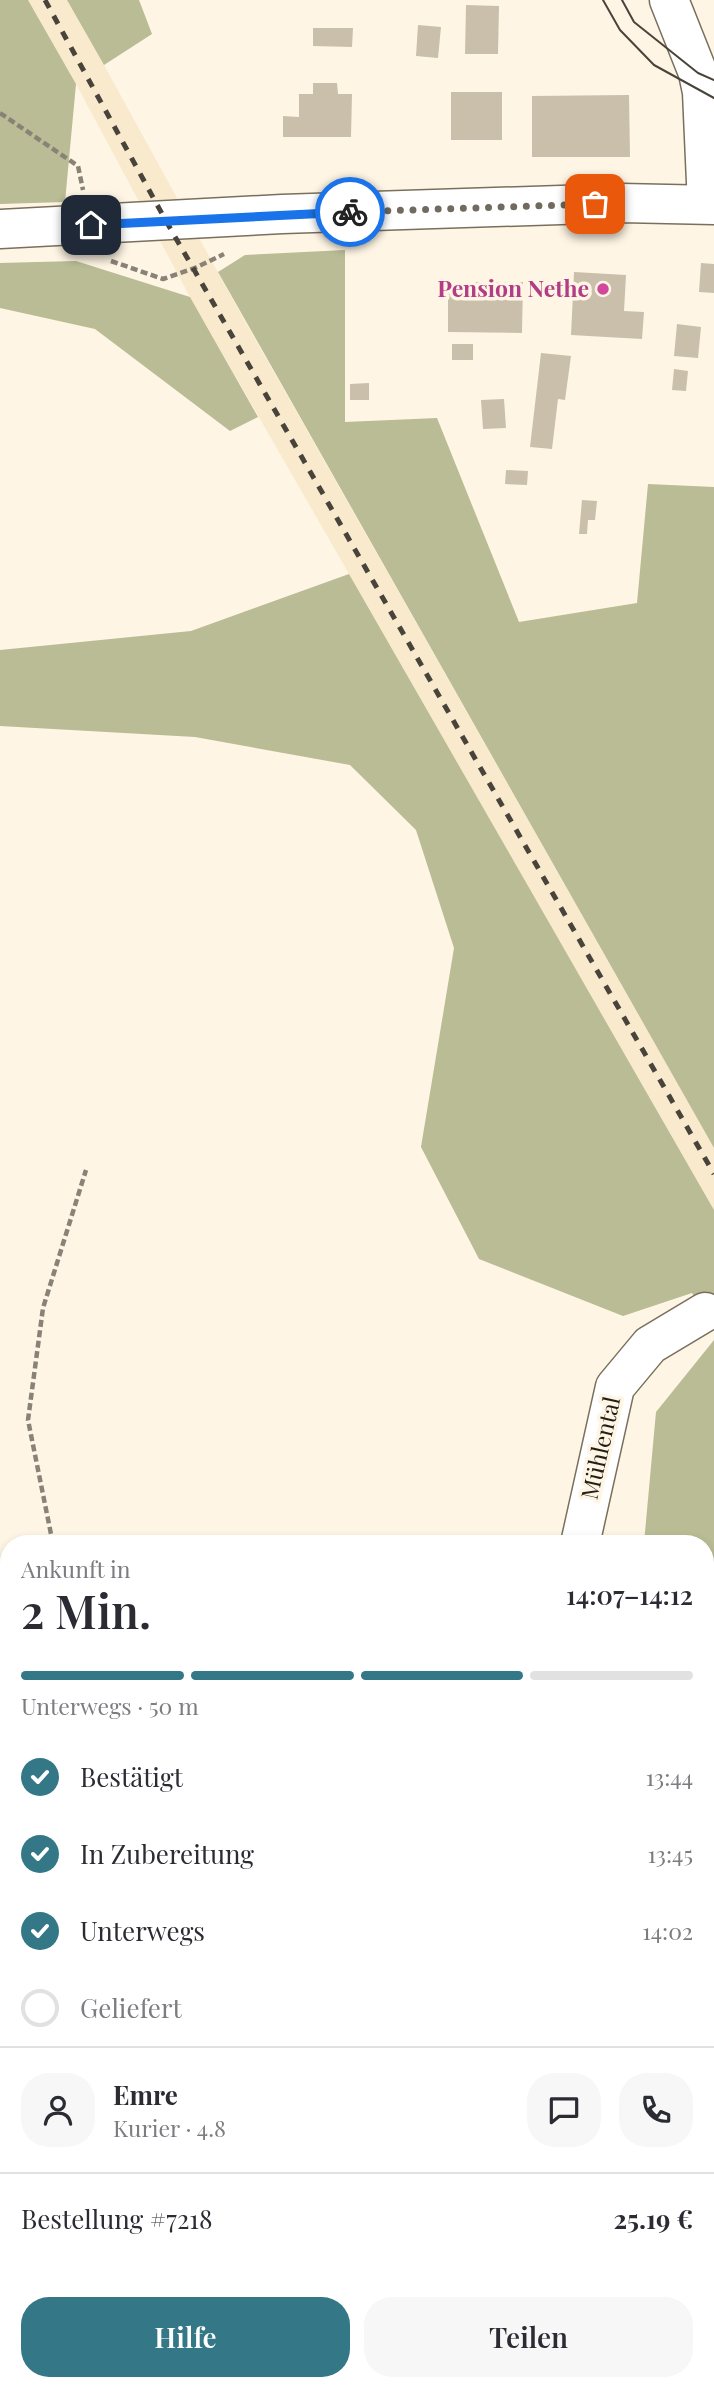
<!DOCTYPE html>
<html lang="de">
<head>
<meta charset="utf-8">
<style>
  :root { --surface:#fff; --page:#f7f7f7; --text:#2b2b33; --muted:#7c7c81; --line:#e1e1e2; --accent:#347887 }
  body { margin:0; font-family:"Playfair Display",serif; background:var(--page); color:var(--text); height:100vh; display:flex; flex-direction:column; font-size:26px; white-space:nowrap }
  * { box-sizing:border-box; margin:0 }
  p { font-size:23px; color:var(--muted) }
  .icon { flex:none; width:38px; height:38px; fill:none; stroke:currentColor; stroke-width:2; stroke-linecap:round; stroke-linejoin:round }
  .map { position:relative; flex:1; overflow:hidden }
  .sheet { position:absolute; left:0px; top:1535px; width:714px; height:856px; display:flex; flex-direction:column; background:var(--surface); border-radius:28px 28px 0 0; box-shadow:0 4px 10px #0003 }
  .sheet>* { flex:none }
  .pin { position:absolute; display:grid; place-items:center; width:60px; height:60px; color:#fff; margin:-30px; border-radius:14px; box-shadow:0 4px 10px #0006 }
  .courier { position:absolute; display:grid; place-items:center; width:70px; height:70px; margin:-35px; border:5px solid #1a73e8; border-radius:50%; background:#fff; color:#222; box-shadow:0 2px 9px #0007 }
  .headline em { font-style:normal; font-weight:600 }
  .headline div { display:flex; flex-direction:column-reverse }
  .headline { display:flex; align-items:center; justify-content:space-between; height:119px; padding:0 21px }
  h1 { font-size:46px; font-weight:600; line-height:52px }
  .bar { display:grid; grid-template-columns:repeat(4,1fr); gap:10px 7px; align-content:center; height:84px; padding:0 21px }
  .bar i { height:9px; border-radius:5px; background:var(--line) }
  .bar .on { background:var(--accent) }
  .bar p { grid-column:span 4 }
  .line { display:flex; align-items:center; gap:18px; padding:0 21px; border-top:2px solid var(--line) }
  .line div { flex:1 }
  .round { display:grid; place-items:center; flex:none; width:74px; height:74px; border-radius:28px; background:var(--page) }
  ol { padding:0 21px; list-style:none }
  li { display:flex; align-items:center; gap:21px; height:77px }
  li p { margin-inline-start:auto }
  li .icon { padding:7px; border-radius:50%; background:var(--accent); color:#fff; stroke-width:4 }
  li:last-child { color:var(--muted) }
  li i { width:38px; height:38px; border:4px solid var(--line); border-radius:50% }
  .action { display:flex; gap:14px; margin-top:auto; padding:14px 21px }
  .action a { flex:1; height:80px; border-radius:28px; background:var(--accent); color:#fff; font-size:28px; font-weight:600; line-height:80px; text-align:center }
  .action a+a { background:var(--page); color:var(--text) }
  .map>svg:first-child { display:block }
  .built { fill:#f9eace }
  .green { fill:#d1d4af }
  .forest { fill:#b9bc94 }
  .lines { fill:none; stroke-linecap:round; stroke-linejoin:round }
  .stream { stroke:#7fa5bd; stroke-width:10 }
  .building { fill:#c9bfab }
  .minor-casing { stroke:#796f5d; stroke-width:41 }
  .path { stroke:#898377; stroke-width:4.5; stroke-dasharray:7 3.5; stroke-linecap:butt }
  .minor { stroke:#fff; stroke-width:38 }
  .tram { stroke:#49443b; stroke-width:2 }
  .rail { stroke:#49443b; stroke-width:5; stroke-dasharray:9 9; stroke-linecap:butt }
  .done { stroke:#706a5f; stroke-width:7; stroke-dasharray:0 12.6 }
  .route { stroke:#1a73e8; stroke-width:9 }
  .hotel-dot { fill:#d1479c; stroke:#fef5e4; stroke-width:2.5 }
  .labels { text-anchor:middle; stroke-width:7; stroke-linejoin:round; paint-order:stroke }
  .hotel-label { font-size:23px; font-weight:bold; fill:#b23c85; stroke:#fef5e4; text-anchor:end }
  .street-label { font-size:23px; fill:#231f18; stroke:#fef5e4 }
</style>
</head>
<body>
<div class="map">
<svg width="714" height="2389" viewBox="0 0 714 2389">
  <rect width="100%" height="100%" fill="#fef5e4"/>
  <path class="built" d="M 28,0 L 67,0 L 104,65 L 237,307 L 714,1148 L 714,1210 L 190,297 L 76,84 Z
    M 0,1581 L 9,1582 L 9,2080 L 0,2109 Z"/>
  <path class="green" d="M 714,2062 L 714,2097 L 705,2091 L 705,2074 Z
    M 714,2238 L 714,2389 L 592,2389 L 598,2382 L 705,2382 L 705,2249 Z"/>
  <path class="forest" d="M 0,0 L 28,0 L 76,84 L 65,202 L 0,204 Z
    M 67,0 L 139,0 L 152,34 L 104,65 Z
    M 345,250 L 345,422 L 437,418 L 519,622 L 637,603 L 648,484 L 714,487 L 714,1148 L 218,272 L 245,255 Z
    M 76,261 L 190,297 L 258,417 L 230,431 L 95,329 L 0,308 L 0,263 Z
    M 349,574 L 714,1210 L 714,1329 L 692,1293 L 623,1316 L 479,1259 L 421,1147 L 454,948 L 416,830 L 350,765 L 195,737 L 0,726 L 0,650 L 191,631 Z
    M 714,1340 L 714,2062 L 705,2074 L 705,1544 L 644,1543 L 656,1412 Z
    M 705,2091 L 714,2097 L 714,2238 L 705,2249 Z"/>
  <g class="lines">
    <path class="stream" d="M 0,2373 L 9,2359
      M 194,2389 L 194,2382"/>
  </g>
  <path class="building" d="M 466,5 L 499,6 L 498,54 L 465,54 Z
    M 418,25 L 441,27 L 438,58 L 416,56 Z
    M 313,28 L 353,28 L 352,47 L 313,46 Z
    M 313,83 L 337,83 L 338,94 L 352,94 L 351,137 L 283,137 L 283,116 L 299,117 L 299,94 L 313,94 Z
    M 451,92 L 502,92 L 502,140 L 451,140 Z
    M 629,95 L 630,157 L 532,157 L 532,96 Z
    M 701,263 L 714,264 L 714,293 L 699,292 Z
    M 574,272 L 626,275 L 624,311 L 644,312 L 642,339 L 571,335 Z
    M 448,282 L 523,282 L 522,333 L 448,332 Z
    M 677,324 L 701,327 L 698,358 L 674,356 Z
    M 452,344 L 473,344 L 473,360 L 452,360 Z
    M 541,353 L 571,356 L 565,400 L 558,399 L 552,449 L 530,447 Z
    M 674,369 L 688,371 L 686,391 L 672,390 Z
    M 369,383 L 369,400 L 350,400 L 350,384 Z
    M 504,399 L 506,428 L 483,429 L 481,400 Z
    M 506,470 L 528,471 L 527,485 L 505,484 Z
    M 582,500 L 597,501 L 595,520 L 588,520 L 587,534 L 579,534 Z
    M 0,1621 L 9,1621 L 9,1684 L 0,1684 Z
    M 9,1728 L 9,1814 L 4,1814 L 0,1773 L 0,1729 Z
    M 8,1887 L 9,1887 L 9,2005 L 0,2002 L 0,1911 Z"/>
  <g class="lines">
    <defs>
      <path id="minor" d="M 669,0 L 698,73 L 702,92 L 707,205
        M 0,229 L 282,214 L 621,203 L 714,205
        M 580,1544 L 615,1387 L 650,1345 L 705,1312
        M 0,2203 L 9,2185"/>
    </defs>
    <use href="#minor" class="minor-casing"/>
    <path class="path" d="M 0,113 L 78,166 L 83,190
      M 111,261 L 163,279 L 195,268 L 224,254
      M 53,1544 L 28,1420 L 43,1308 L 86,1170"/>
    <use href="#minor" class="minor"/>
    <path class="tram" d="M 603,0 L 620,30 L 654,65 L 714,98
      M 622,0 L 634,22 L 698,73 L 714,80"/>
    <path class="rail" d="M 45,0 L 166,221 L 714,1174"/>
  </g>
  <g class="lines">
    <path class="done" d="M 350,212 L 595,204"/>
    <path class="route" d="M 91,225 L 350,212"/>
  </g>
  <circle class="hotel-dot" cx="603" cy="289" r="7"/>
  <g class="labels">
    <g class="hotel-label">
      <text x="589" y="297">Pension Nethe</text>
    </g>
    <g class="street-label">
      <text transform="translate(601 1448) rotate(-77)" y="8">Mühlental</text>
    </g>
  </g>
</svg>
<div class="pin" style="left:595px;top:204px;background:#ea580c"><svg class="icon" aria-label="bag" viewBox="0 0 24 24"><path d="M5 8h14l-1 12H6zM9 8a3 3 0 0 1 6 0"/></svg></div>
<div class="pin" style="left:91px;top:225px;background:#1f2937"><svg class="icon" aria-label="home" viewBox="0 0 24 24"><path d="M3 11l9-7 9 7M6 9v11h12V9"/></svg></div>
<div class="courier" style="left:350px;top:212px"><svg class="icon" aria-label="bike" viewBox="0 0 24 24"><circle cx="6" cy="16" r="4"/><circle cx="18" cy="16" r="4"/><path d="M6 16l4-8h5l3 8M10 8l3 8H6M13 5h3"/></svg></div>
<section class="sheet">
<div class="headline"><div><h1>2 Min.</h1><p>Ankunft in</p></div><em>14:07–14:12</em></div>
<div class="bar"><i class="on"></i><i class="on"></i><i class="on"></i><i></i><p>Unterwegs · 50 m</p></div>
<ol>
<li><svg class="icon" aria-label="check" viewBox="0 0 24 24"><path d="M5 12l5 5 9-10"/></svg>Bestätigt<p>13:44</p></li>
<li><svg class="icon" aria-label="check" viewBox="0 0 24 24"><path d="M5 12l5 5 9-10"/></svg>In Zubereitung<p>13:45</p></li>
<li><svg class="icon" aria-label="check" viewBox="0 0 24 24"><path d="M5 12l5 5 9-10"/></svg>Unterwegs<p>14:02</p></li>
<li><i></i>Geliefert</li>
</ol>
<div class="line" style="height:126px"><a class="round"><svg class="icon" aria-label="person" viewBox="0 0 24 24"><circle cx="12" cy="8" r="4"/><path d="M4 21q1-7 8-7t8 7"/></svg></a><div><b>Emre</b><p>Kurier · 4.8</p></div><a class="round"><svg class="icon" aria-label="chat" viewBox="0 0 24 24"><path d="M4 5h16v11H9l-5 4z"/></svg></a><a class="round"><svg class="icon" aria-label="phone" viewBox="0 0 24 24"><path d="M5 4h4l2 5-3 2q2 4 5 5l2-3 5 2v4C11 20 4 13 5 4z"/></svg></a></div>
<div class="line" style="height:91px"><div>Bestellung #7218</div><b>25.19 €</b></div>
<div class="action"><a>Hilfe</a><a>Teilen</a></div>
</section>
</div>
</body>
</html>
